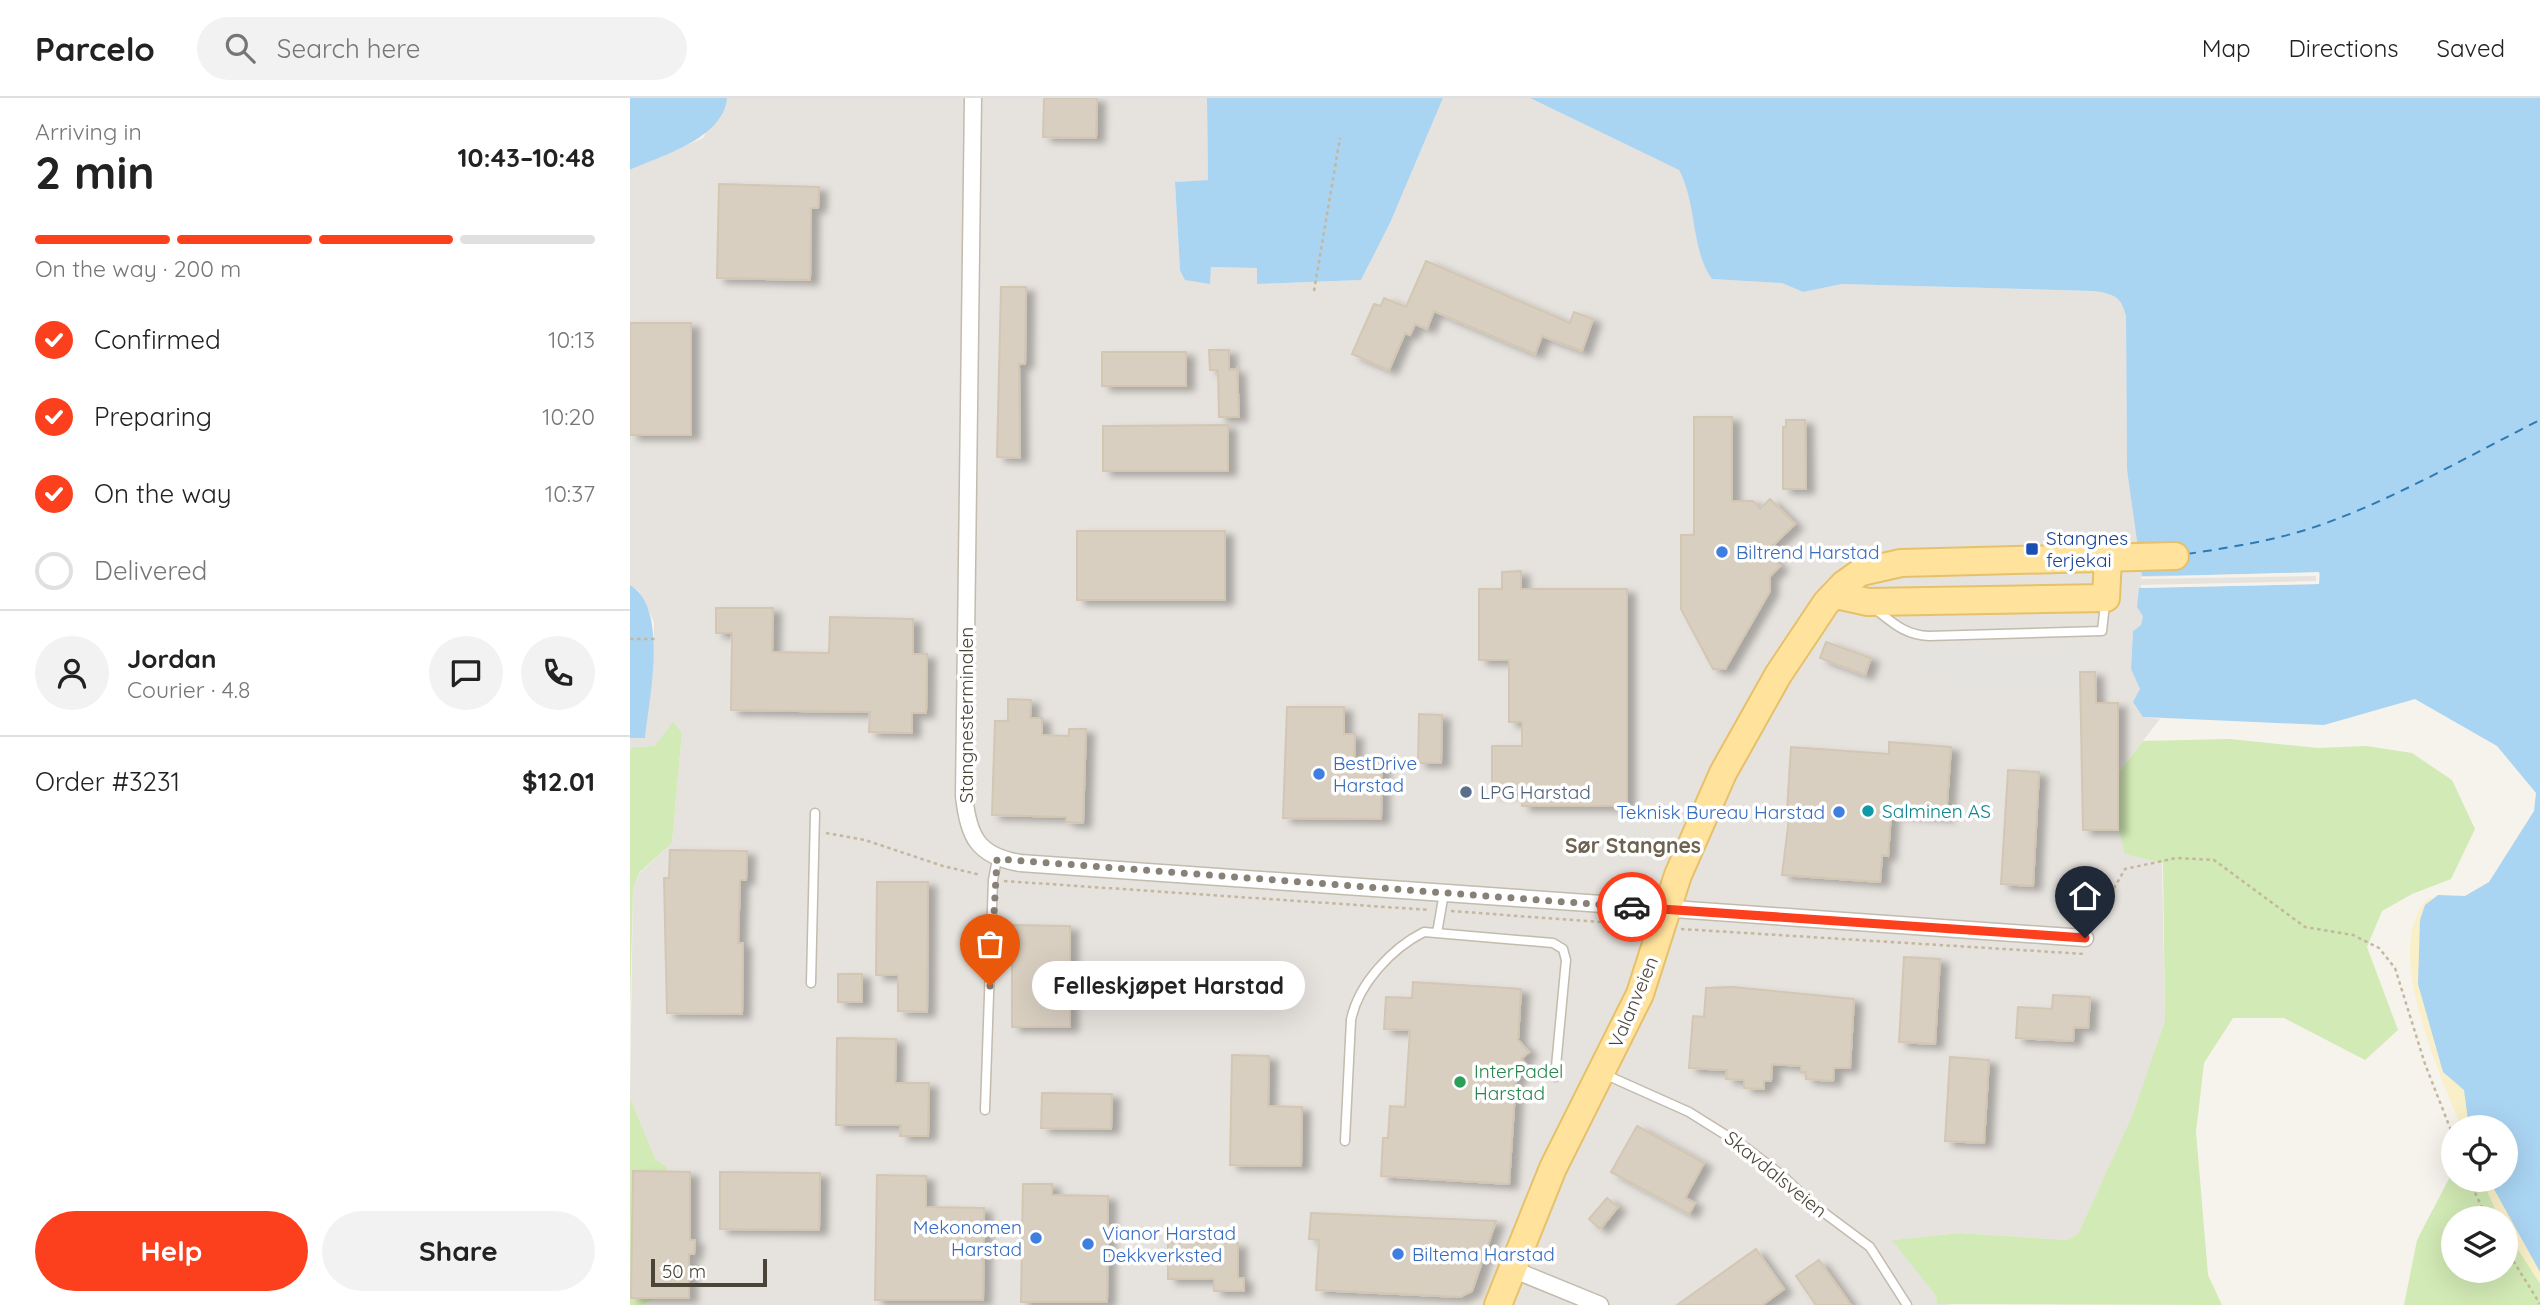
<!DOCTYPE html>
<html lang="en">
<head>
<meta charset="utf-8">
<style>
  :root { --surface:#fff; --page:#f2f2f2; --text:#222; --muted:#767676; --line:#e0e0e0; --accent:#fc3f1d }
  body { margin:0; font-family:Quicksand,sans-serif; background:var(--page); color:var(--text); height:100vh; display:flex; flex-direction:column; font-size:26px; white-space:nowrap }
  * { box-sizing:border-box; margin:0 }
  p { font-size:23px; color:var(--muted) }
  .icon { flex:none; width:38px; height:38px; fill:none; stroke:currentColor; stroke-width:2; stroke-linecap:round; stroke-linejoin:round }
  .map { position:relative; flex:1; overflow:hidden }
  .side { display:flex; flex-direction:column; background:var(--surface); width:630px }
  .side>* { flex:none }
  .tools { position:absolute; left:1811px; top:1017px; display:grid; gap:14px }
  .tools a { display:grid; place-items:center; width:77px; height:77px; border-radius:50%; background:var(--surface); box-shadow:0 7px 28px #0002; font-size:35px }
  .scale { position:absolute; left:21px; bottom:18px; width:116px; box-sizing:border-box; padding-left:7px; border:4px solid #4b4439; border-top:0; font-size:19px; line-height:24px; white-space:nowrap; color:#4b4439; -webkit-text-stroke:5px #fff; paint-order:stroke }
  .pin { position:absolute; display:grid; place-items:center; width:60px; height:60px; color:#fff; margin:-72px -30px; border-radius:50% 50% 50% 0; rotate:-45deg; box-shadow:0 0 7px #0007 }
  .pin .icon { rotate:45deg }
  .courier { position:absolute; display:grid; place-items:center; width:70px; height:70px; margin:-35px; border:5px solid #fc3f1d; border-radius:50%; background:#fff; color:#222; box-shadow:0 2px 9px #0007 }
  .bubble { position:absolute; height:49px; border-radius:24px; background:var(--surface); box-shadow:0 7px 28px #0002; font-size:23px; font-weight:800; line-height:49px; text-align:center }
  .overview em { font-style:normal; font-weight:800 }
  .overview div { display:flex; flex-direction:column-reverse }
  .overview { display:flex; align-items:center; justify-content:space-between; height:119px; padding:0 35px }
  h1 { font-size:46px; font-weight:800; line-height:52px }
  .bar { display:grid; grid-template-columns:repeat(4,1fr); gap:10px 7px; align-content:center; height:84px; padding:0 35px }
  .bar i { height:9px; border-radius:5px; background:var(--line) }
  .bar .active { background:var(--accent) }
  .bar p { grid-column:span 4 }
  .line { display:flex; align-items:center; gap:18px; padding:0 35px; border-top:2px solid var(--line) }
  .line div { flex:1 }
  .round { display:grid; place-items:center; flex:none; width:74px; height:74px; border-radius:37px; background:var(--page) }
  ol { padding:0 35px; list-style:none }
  li { display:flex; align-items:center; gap:21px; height:77px }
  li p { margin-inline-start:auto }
  li .icon { padding:7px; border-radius:50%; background:var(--accent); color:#fff; stroke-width:4 }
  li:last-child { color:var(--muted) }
  li i { width:38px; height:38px; border:4px solid var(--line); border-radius:50% }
  .cta { display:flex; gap:14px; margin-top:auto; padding:14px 35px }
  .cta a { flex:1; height:80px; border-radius:42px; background:var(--accent); color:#fff; font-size:28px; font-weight:800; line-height:80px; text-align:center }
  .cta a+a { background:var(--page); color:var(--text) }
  header { display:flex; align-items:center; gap:42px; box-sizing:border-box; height:98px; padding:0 35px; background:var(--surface); border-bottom:2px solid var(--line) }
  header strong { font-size:33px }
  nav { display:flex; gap:38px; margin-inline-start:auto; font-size:24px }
  .search { width:490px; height:63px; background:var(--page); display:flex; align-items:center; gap:18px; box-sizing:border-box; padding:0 24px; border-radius:38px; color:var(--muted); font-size:26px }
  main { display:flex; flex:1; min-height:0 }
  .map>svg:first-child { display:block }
  .industrial { fill:#e6e2dd }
  .green { fill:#d2eab5; fill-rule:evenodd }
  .sand { fill:#f9efc9 }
  .parking { fill:#e5e3e0 }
  .water { fill:#a9d4f2 }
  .pier { fill:#f6f3ec }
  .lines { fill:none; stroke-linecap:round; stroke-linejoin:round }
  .ferry { stroke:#2e7ab2; stroke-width:2; stroke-dasharray:9 7; stroke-linecap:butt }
  .building { fill:#d8cfc1; stroke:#d3c7b4; stroke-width:2; filter:url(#shadow) }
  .lane-casing { stroke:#c2bbae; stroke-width:11 }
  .street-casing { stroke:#c2bbae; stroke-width:19 }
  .primary-casing { stroke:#e6c16a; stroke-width:30 }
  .path { stroke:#c4b79f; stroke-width:2.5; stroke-dasharray:3.5 3.5; stroke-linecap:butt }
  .lane { stroke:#fff; stroke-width:8 }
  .street { stroke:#fff; stroke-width:16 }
  .primary { stroke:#ffe39c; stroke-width:26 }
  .done { stroke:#878178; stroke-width:7; stroke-dasharray:0 12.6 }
  .route { stroke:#fc3f1d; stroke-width:9 }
  .transit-dot { fill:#1a4fb4; stroke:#fff; stroke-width:2.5 }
  .shop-dot { fill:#3f7fe0; stroke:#fff; stroke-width:2.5 }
  .service-dot { fill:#5c6f8a; stroke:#fff; stroke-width:2.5 }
  .culture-dot { fill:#0f9aa8; stroke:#fff; stroke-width:2.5 }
  .leisure-dot { fill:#2e9e5b; stroke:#fff; stroke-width:2.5 }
  .labels { text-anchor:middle; stroke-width:7; stroke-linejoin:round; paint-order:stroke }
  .transit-label { font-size:19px; fill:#164399; stroke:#fff; text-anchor:start }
  .shop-label { font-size:19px; fill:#366cbe; stroke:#fff; text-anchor:start }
  .street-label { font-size:19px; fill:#4b4439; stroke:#fff }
  .service-label { font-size:19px; fill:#4e5e75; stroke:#fff; text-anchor:start }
  .culture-label { font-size:19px; fill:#0d838f; stroke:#fff; text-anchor:start }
  .leisure-label { font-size:19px; fill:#27864d; stroke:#fff; text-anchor:start }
  .neighbourhood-label { font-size:21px; font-weight:bold; fill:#6e6250; stroke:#fff }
</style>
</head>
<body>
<header>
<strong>Parcelo</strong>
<div class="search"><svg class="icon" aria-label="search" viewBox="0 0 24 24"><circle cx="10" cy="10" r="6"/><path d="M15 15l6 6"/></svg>Search here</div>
<nav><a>Map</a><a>Directions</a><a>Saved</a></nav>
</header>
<main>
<section class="side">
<div class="overview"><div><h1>2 min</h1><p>Arriving in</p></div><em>10:43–10:48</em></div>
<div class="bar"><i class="active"></i><i class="active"></i><i class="active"></i><i></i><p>On the way · 200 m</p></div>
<ol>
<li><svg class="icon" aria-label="check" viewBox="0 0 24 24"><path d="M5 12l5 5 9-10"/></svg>Confirmed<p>10:13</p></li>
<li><svg class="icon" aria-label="check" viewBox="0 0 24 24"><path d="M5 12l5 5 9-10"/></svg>Preparing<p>10:20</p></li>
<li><svg class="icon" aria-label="check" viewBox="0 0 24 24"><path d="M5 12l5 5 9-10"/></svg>On the way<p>10:37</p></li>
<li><i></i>Delivered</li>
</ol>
<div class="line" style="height:126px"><a class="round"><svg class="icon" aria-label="person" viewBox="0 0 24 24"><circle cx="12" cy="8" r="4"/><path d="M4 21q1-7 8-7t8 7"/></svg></a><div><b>Jordan</b><p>Courier · 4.8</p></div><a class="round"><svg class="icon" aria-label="chat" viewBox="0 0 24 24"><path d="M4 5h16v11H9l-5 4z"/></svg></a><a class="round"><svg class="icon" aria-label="phone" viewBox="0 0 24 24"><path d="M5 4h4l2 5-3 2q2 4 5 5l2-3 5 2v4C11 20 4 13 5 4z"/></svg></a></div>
<div class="line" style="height:91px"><div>Order #3231</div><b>$12.01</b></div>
<div class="cta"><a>Help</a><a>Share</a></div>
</section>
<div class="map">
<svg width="1910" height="1207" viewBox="0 0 1910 1207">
  <defs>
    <filter id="shadow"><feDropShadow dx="8" dy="4.5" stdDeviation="3.5" flood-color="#0004"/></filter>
  </defs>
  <rect width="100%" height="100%" fill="#f6f3ec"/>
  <path class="industrial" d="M 97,0 L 577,0 L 578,82 L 545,84 L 550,172 L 580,185 L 581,169 L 627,170 L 627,186 L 731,182 L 760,125 L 813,0 L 900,0 L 1049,72 L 1058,88 L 1072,157 L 1082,181 L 1152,185 L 1173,194 L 1212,186 L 1463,193 L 1485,197 L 1493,203 L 1496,218 L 1497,371 L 1690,474 L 1689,486 L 1513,518 L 1511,527 L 1503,533 L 1501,571 L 1510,591 L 1513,619 L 1530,621 L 1487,676 L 1495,755 L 1532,765 L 1535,922 L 1503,1017 L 1448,1136 L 1437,1142 L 1330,1135 L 1263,1142 L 1306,1198 L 1307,1205 L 1322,1207 L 13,1207 L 22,1202 L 26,1062 L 0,1000 L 3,790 L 10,775 L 42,745 L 52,635 L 25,648 L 3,649 L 0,652 L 0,640 L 15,639 L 24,536 L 24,524 L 9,493 L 0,487 L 0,72 L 73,40 Z"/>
  <path class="green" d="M 43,624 L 52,635 L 42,745 L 10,774 L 3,790 L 0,910 L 0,652 L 3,649 L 25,648 Z
    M 1600,641 L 1688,650 L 1736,648 L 1782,655 L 1822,682 L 1845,731 L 1821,781 L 1782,796 L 1752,813 L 1737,849 L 1768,932 L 1735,962 L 1654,920 L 1603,920 L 1574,965 L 1566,1034 L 1578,1177 L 1592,1207 L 1307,1206 L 1306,1198 L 1262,1142 L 1330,1135 L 1437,1142 L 1448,1136 L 1503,1016 L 1535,922 L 1533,765 L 1495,756 L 1486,721 L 1487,676 L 1513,643 Z
    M 0,1000 L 26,1062 L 37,1069 L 22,1202 L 13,1207 L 0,1207 Z
    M 1823,1073 L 1824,1082 L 1859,1082 L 1910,1174 L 1910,1207 L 1774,1207 L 1787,1142 ZM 1824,1120 L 1876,1120 L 1876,1172 L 1824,1172 Z"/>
  <path class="sand" d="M 1799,800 L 1818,804 L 1859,1029 L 1831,1029 C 1811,977 1749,846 1799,800 Z
    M 1852,1082 L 1876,1082 L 1910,1131 L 1910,1186 L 1876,1133 L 1876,1120 L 1869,1120 Z"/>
  <path class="parking" d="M 1450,546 L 1450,590 L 1333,591 L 1291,574 L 1294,550 Z"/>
  <path class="water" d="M 0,0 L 97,0 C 93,41 32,57 0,72 Z
    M 577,0 L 813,0 L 760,125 L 731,182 L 627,186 L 627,170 L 581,169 L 580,186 L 555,182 L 550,172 L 545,84 L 578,82 Z
    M 900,0 L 1910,0 L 1910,1174 L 1859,1082 L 1876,1082 L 1876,1029 L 1839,1029 L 1834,992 L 1813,974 L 1788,886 L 1790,822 L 1795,807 L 1808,797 L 1835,798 L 1859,784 L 1904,713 L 1906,695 L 1867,648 L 1785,601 L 1694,627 L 1513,619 L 1503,604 L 1510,591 L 1501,571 L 1503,533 L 1511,527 L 1513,518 L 1507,509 L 1509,490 L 1689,486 L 1690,475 L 1512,478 L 1497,371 L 1496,218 C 1491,197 1483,196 1463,193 L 1212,186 L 1173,194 L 1152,185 L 1082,181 C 1061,152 1067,105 1049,72 Z
    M 0,487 C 39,510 19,600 15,640 L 0,640 Z"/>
  <path class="pier" d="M 1689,474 L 1689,486 L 1511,490 L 1511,487 L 1686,483 L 1686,478 L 1512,481 L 1510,479 Z"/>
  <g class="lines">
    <path class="ferry" d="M 1557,456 C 1596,450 1635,444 1672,433 C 1751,409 1836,359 1910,322"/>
  </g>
  <path class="building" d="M 414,0 L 467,0 L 466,40 L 413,39 Z
    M 89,86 L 189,89 L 188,110 L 181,110 L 180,182 L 87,180 Z
    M 796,163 L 940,225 L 944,214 L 963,221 L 952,253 L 912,238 L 905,256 L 804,213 L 797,231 L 785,226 L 780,237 L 775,235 L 759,272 L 722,256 L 744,206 L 751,208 L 754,200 L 776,209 Z
    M 371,189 L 396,189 L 395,266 L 389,266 L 390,360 L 367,359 Z
    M 0,225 L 61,225 L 61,337 L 0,337 Z
    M 579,252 L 599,252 L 599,272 L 607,271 L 609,319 L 589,319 L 588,272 L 580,272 Z
    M 472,254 L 556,254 L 556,288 L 472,288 Z
    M 1064,319 L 1102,319 L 1102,403 L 1123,403 L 1130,411 L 1140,401 L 1165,426 L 1136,454 L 1150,468 L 1140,478 L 1140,493 L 1095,571 L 1083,571 L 1051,511 L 1051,437 L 1064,437 Z
    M 1156,322 L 1175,322 L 1176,391 L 1153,391 L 1153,329 L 1156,329 Z
    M 598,327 L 598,373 L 473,373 L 473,328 Z
    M 447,433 L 595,433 L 595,502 L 447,502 Z
    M 891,473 L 891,491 L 997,491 L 997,708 L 892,708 L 892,694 L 862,694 L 862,648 L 892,648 L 892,624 L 879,624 L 879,562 L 849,562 L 849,491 L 872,491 L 872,474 Z
    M 86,510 L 143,510 L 142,554 L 199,555 L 200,519 L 283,521 L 283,556 L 297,556 L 296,615 L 282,615 L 282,635 L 239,634 L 240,614 L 101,612 L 102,535 L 86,535 Z
    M 1196,544 L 1241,560 L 1235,577 L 1190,560 Z
    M 1450,574 L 1465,574 L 1466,605 L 1488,605 L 1488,732 L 1453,732 Z
    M 378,601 L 401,602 L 400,620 L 412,620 L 412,637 L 439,638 L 439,631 L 456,631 L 453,725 L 436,724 L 436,719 L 362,717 L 365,623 L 378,623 Z
    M 657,609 L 714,609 L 714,636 L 725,636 L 724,664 L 752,664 L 751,721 L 653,720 Z
    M 789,616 L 812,617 L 811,665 L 788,665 Z
    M 1259,644 L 1321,649 L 1316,719 L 1261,715 L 1258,758 L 1252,757 L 1250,784 L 1152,777 L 1160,712 L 1157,712 L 1161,649 L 1259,656 Z
    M 1378,672 L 1409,674 L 1403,788 L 1371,786 Z
    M 40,752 L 117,753 L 116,782 L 110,782 L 108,845 L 113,845 L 112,916 L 37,915 L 34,780 L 39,780 Z
    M 247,784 L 298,784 L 297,914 L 268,913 L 268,877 L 246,877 Z
    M 382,827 L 440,828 L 440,929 L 382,929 Z
    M 1274,859 L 1310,861 L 1305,946 L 1269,944 Z
    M 208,876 L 232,876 L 232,904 L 208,904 Z
    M 783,884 L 891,891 L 888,942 L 899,954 L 891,961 L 898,968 L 886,979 L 879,1086 L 751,1078 L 753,1040 L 758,1040 L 760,1008 L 775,1009 L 780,932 L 754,931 L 756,899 L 782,900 Z
    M 1102,889 L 1224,901 L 1220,970 L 1204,970 L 1203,983 L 1176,981 L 1176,974 L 1171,974 L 1171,968 L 1142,966 L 1141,983 L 1134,983 L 1134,991 L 1114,990 L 1114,982 L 1096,981 L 1097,972 L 1059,970 L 1063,918 L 1074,919 L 1076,890 Z
    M 1423,897 L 1460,899 L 1458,930 L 1444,929 L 1443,943 L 1386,940 L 1388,909 L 1422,911 Z
    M 207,940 L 266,941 L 265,985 L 299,985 L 298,1038 L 270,1038 L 271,1027 L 206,1027 Z
    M 602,957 L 639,958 L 638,1008 L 672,1009 L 671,1068 L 600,1067 Z
    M 1320,959 L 1359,962 L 1354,1045 L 1315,1043 Z
    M 412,995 L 482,996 L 481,1031 L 411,1030 Z
    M 1007,1028 L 1074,1065 L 1055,1100 L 1065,1105 L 1059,1116 L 981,1074 Z
    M 3,1073 L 60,1074 L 60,1142 L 65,1142 L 64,1156 L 59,1156 L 59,1200 L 1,1200 Z
    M 90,1074 L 190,1075 L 189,1132 L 90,1131 Z
    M 247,1077 L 296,1078 L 296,1109 L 354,1110 L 353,1202 L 245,1202 Z
    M 393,1086 L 422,1086 L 422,1097 L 478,1098 L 477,1204 L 391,1204 Z
    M 977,1100 L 988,1109 L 970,1131 L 959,1121 Z
    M 681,1115 L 866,1123 L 842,1193 L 830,1199 L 686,1192 L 689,1142 L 679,1141 Z
    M 538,1144 L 608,1145 L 608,1180 L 614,1180 L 614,1193 L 584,1193 L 584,1181 L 538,1181 Z
    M 1126,1151 L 1154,1191 L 1132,1207 L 1047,1207 Z
    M 1189,1162 L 1221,1207 L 1186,1207 L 1166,1178 Z"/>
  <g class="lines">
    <defs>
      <path id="lane" d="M 1245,511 C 1263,525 1275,537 1299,538 L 1472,533 L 1475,506
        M 807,835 L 814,795
        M 181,885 L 185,715
        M 974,976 L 1059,1014 L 1118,1051 L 1154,1079 L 1181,1105 L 1240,1149 L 1277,1207
        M 355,1012 L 363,782 L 367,761
        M 715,1043 L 721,922 C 728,886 762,850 794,834 L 923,845 L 933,851 L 936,862 L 925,979"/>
      <path id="street" d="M 343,0 L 334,697 C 338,739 348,758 390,765 L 1455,840
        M 882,1171 L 970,1207"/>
      <path id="primary" d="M 1206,497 L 1238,504 L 1476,500 L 1478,461
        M 868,1207 L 923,1070 L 1010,896 L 1048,777 L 1093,675 L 1148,577 L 1196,505 L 1214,486 L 1231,474 L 1271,465 L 1545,458"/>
    </defs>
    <use href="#lane" class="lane-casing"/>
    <use href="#street" class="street-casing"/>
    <use href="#primary" class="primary-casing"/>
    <path class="path" d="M 684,193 L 710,40
      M 0,541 L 28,541
      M 196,735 L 235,742 L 313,768 L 351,777
      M 374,783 L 800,812
      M 821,813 L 1010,827
      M 1463,827 L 1495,771 L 1546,760 L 1584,762 L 1675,829 L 1723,837 L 1749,850 L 1765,870 L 1795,966 L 1824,1040
      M 1051,831 L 1455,856
      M 1839,1082 L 1857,1120
      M 1876,1151 L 1910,1206"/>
    <use href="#lane" class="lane"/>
    <use href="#street" class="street"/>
    <use href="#primary" class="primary"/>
  </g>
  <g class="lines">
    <path class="done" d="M 360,888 L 367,761 L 1002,809"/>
    <path class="route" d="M 1002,809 L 1455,840"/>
  </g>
  <rect class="transit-dot" x="1395" y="444" width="14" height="14" rx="3.5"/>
  <g class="shop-dot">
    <circle cx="1092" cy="454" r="7"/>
    <circle cx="689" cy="676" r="7"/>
    <circle cx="1209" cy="714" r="7"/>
    <circle cx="406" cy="1140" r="7"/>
    <circle cx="458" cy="1146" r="7"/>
    <circle cx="768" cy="1156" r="7"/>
  </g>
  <circle class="service-dot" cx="836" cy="694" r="7"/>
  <circle class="culture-dot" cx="1238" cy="713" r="7"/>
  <circle class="leisure-dot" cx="830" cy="984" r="7"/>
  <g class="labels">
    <g class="transit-label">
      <text x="1416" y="447">Stangnes<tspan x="1416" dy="22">ferjekai</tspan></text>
    </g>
    <g class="shop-label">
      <text x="1106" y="461">Biltrend Harstad</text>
      <text x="703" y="672">BestDrive<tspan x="703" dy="22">Harstad</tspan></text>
      <text x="1195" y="721" text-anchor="end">Teknisk Bureau Harstad</text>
      <text x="392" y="1136" text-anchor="end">Mekonomen<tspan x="392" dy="22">Harstad</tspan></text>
      <text x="472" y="1142">Vianor Harstad<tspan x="472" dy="22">Dekkverksted</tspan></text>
      <text x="782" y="1163">Biltema Harstad</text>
    </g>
    <g class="street-label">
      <text transform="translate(336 617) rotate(-90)" y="7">Stangnesterminalen</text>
      <text transform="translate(1003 904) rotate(-67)" y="7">Valanveien</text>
      <text transform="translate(1146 1076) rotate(39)" y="7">Skavdalsveien</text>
    </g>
    <g class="service-label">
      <text x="850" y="701">LPG Harstad</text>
    </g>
    <g class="culture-label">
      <text x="1252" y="720">Salminen AS</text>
    </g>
    <g class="leisure-label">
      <text x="844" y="980">InterPadel<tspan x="844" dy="22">Harstad</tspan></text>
    </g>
    <g class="neighbourhood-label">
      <text x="1003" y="755">Sør Stangnes</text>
    </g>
  </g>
</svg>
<div class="tools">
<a><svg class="icon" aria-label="locate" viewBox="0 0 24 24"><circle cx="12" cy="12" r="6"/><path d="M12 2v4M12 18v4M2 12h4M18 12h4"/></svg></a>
<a><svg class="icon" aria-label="layers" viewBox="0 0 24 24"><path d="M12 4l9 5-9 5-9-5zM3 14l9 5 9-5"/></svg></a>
</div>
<div class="scale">50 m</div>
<div class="pin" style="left:360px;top:888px;background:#ea580c"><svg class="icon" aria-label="bag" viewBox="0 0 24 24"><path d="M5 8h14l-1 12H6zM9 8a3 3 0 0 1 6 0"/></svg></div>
<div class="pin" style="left:1455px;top:840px;background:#1f2937"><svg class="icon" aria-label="home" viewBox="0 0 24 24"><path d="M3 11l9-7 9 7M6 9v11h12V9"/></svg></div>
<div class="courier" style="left:1002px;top:809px"><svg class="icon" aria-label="car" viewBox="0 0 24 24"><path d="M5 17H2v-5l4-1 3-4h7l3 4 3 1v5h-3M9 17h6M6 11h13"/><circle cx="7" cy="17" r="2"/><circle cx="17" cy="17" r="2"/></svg></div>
<div class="bubble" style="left:402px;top:863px;width:273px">Felleskjøpet Harstad</div>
</div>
</main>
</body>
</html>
